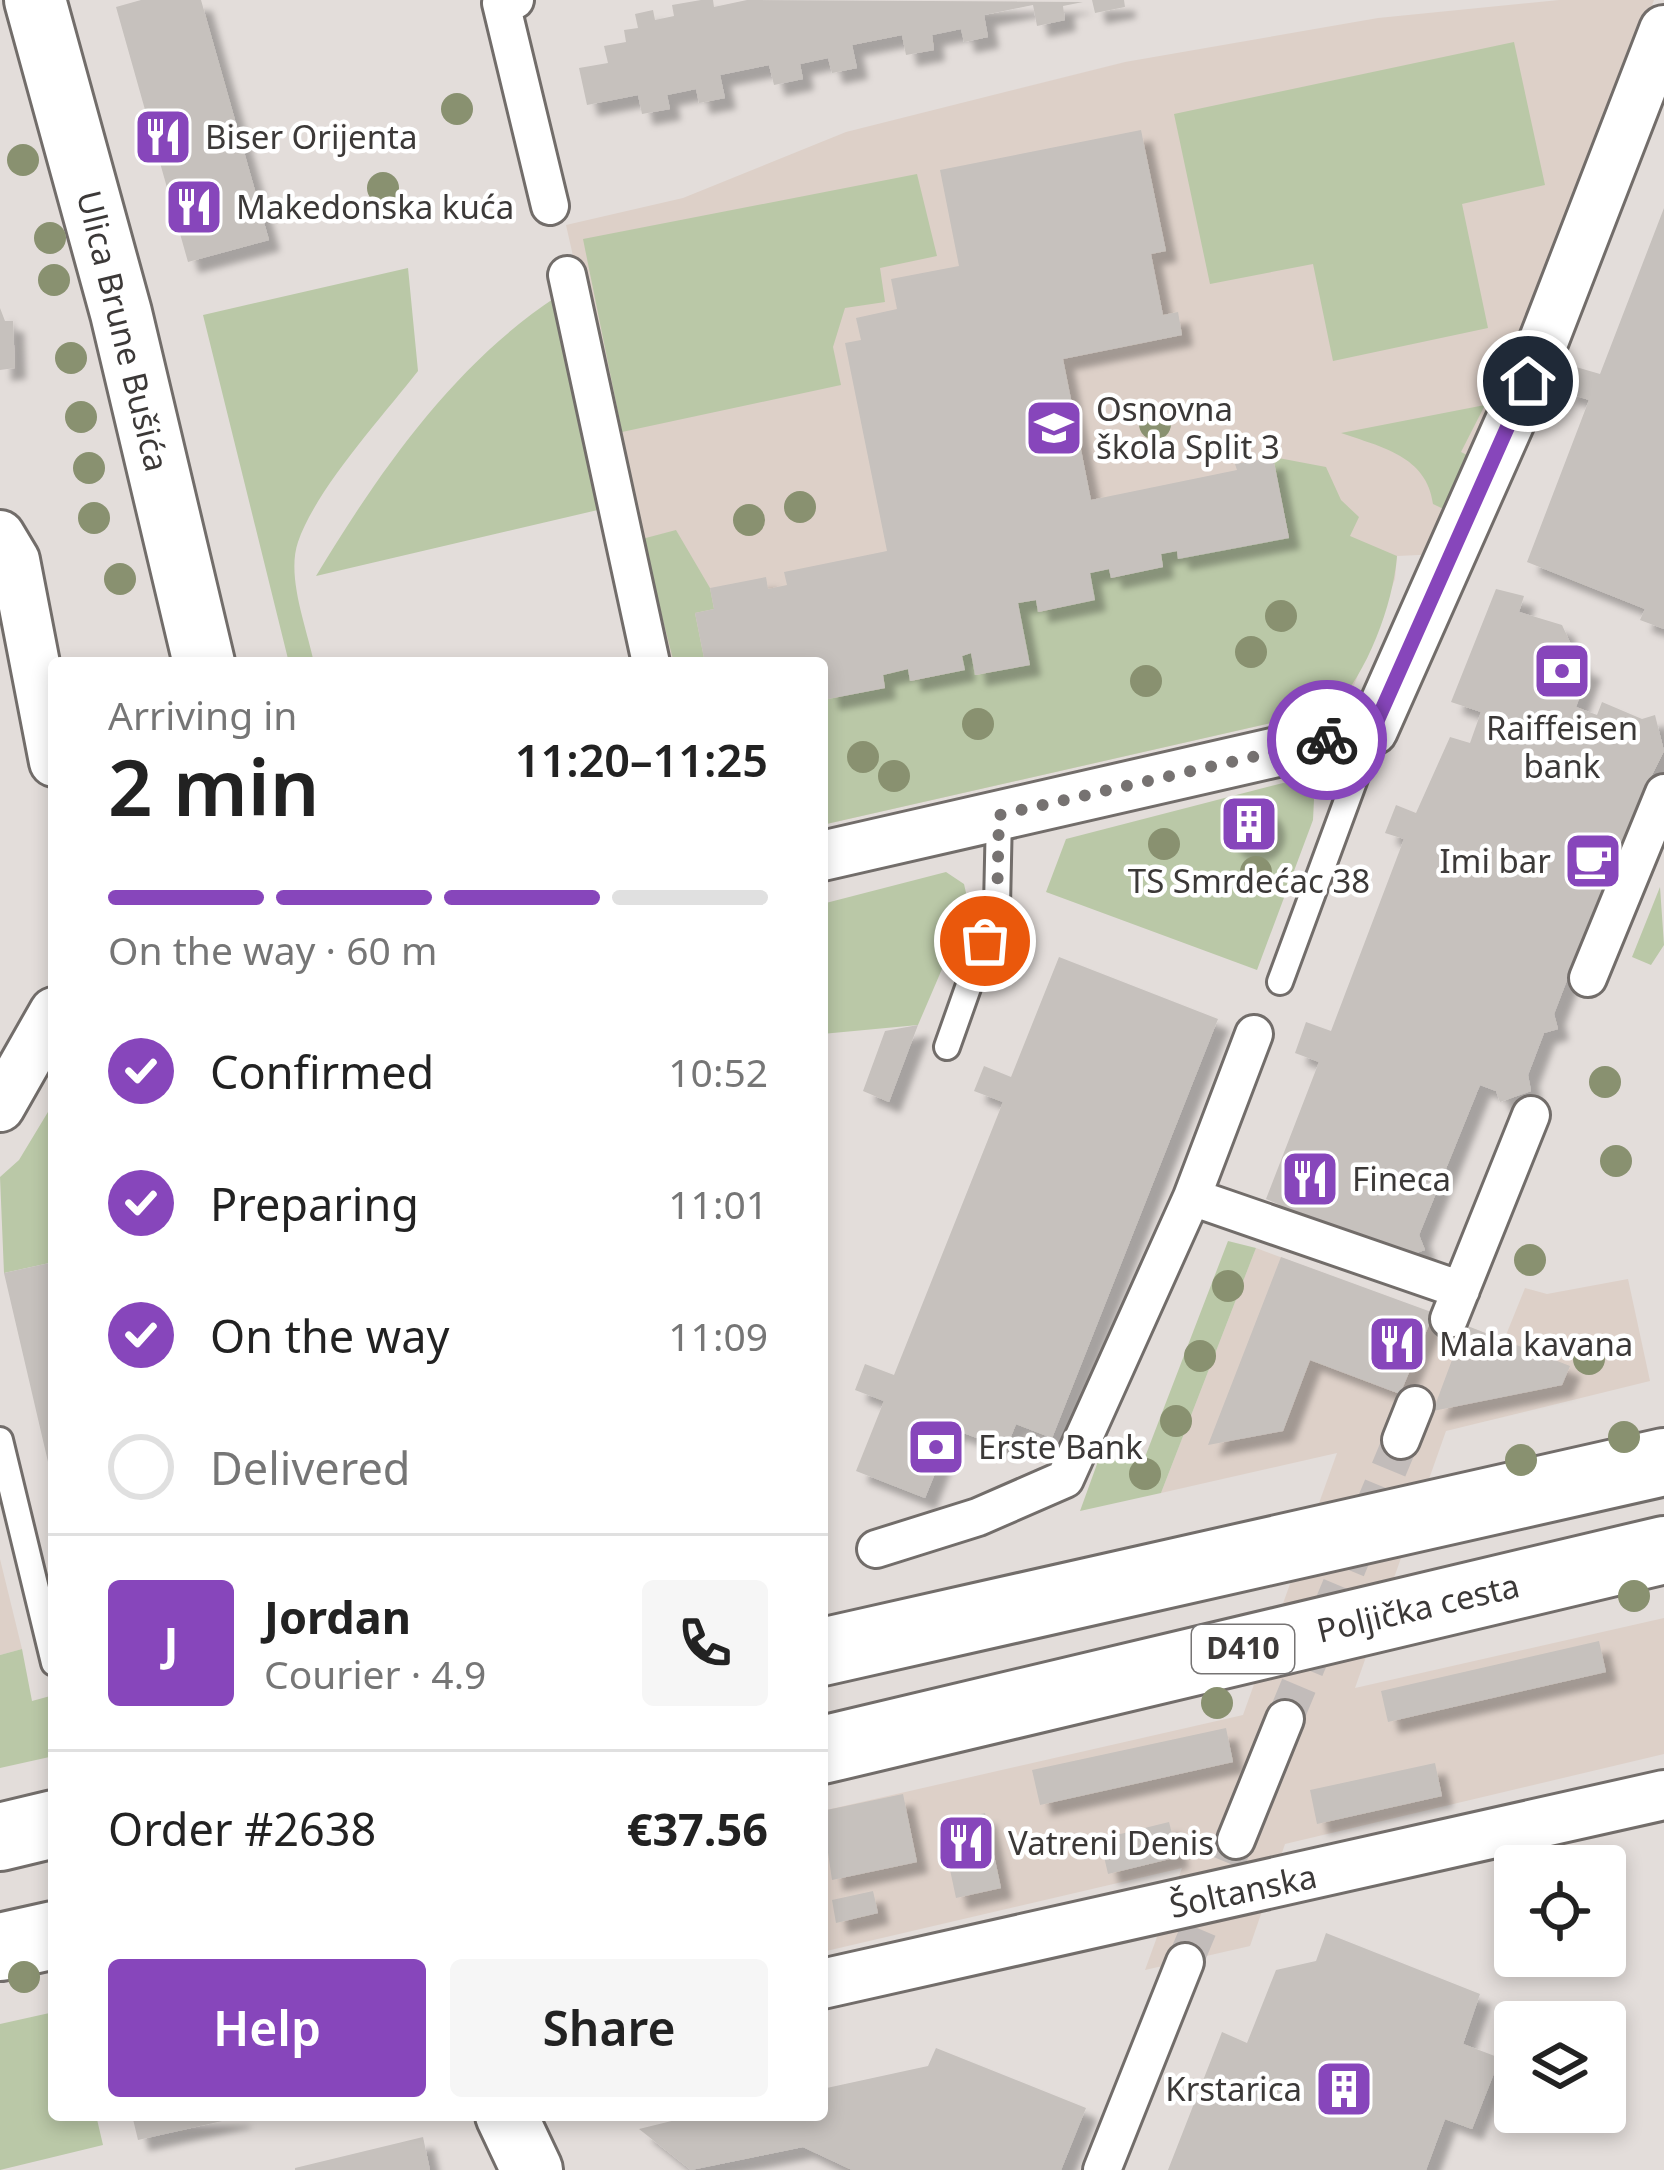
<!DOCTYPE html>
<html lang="en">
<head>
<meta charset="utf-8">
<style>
  :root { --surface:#fff; --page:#f6f6f6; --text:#222; --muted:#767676; --line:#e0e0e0; --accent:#8746bb }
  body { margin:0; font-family:"Noto Sans",sans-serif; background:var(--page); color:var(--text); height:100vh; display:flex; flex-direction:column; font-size:45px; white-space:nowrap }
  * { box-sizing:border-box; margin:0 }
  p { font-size:39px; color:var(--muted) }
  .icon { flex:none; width:66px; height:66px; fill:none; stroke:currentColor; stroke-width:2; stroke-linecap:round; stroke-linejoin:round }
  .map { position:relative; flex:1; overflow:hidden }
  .details { position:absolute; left:48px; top:657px; width:780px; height:1464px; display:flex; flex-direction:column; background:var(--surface); border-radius:12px; box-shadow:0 6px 18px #0003 }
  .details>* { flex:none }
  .controls { position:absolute; left:1494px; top:1845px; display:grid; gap:24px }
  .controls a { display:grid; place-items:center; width:132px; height:132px; border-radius:12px; background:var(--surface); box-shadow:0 6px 18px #0003; font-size:60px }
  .pin { position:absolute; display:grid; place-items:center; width:102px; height:102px; color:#fff; margin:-51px; border:6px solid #fff; border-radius:50%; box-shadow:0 3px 12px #0007 }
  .courier { position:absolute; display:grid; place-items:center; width:120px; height:120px; margin:-60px; border:9px solid #8746bb; border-radius:50%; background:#fff; color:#222; box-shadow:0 3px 15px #0007 }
  .headline em { font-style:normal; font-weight:600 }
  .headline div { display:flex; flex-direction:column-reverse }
  .headline { display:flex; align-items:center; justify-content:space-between; height:204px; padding:0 60px }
  h1 { font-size:78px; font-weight:600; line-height:90px }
  .bar { display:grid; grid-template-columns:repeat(4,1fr); gap:18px 12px; align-content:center; height:144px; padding:0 60px }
  .bar i { height:15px; border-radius:9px; background:var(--line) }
  .bar .on { background:var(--accent) }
  .bar p { grid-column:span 4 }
  .line { display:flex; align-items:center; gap:30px; padding:0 60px; border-top:3px solid var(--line) }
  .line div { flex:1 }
  .round { display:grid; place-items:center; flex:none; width:126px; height:126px; border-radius:12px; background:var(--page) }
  ol { padding:0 60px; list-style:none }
  li { display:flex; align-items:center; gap:36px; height:132px }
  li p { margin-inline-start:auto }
  li .icon { padding:12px; border-radius:50%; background:var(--accent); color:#fff; stroke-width:4 }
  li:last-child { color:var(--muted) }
  li i { width:66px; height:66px; border:6px solid var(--line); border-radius:50% }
  .button { display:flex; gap:24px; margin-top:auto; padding:24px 60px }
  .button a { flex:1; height:138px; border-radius:12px; background:var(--accent); color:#fff; font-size:48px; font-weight:600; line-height:138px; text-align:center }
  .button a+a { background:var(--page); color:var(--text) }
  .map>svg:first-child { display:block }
  .built { fill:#ddd0c8 }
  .green { fill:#bac8a7 }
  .building { fill:#c6c1bd; filter:url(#shadow) }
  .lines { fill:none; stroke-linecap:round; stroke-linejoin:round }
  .pedestrian-tunnel { stroke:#c2bcba; stroke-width:36; stroke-dasharray:36 18; stroke-linecap:butt }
  .service-casing { stroke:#726d6a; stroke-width:30 }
  .pedestrian-casing { stroke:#726d6a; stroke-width:42 }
  .minor-casing { stroke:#726d6a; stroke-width:54 }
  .tertiary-casing { stroke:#726d6a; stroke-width:66 }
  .primary-casing { stroke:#726d6a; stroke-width:72 }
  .service { stroke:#fff; stroke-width:24 }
  .pedestrian { stroke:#fff; stroke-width:36 }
  .minor { stroke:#fff; stroke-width:48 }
  .tertiary { stroke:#fff; stroke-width:60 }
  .primary { stroke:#fff; stroke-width:66 }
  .tree { fill:#899170 }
  .done { stroke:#767271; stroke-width:12; stroke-dasharray:0 21.6 }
  .route { stroke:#8746bb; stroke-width:15 }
  .labels { text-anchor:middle; stroke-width:9; stroke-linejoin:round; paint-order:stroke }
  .shield { fill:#fff; stroke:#767474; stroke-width:3 }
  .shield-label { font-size:30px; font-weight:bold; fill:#3c3938 }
  .poi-label { font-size:33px; fill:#3c3938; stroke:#fff; text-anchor:start }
  .street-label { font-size:33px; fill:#3c3938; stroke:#fff }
</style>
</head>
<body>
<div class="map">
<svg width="1664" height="2170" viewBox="0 0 1664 2170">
  <defs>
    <filter id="shadow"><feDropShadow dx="11" dy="11" stdDeviation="3" flood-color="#0004"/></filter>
  </defs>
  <rect width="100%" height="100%" fill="#e3ddda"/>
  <path class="built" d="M 1559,0 L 1654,0 L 1522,369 L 1441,554 L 1397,556 L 1395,579 L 1353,688 L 1333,709 L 822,825 L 822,663 L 665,663 L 566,225 L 683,198 L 846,132 L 1125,62 L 1378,18 Z
    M 1256,1248 L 1504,1340 L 1525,1288 L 1547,1294 L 1628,1279 L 1650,1381 L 1446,1431 L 1355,1688 L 1664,1618 L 1664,1754 L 1285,1844 L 1250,1946 L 1145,1970 L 1182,1868 L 822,1952 L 822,1811 L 1243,1715 L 1337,1453 L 1161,1493 Z
    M 0,1559 L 22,1649 L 0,1655 Z"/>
  <path class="green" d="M 1514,42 L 1545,185 L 1462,204 L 1488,328 L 1333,361 L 1313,264 L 1210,284 L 1174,114 Z
    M 917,174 L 937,256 L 880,268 L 885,302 L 845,308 L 833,347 L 841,385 L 622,432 L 583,239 Z
    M 408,268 L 418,371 C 383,416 316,489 298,542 C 286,577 307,628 314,663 L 289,663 L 203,315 Z
    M 556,297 L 602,509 L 316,576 C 379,472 453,365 556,297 Z
    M 1485,405 L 1461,452 L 1473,458 L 1456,515 L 1433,504 C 1427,456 1381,447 1341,433 Z
    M 1273,457 L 1326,467 L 1341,500 L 1359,517 L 1350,536 L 1397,556 C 1393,605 1367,674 1333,709 L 822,825 L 822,682 L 828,699 L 885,688 L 883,675 L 908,669 L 911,681 L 964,670 L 962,656 L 971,653 L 976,675 L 1029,665 L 1018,603 L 1036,600 L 1039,612 L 1094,600 L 1090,573 L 1109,569 L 1111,578 L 1163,567 L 1161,554 L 1177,551 L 1178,558 L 1289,537 Z
    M 676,530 L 710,588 L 714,609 L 695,613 L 705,663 L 674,663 L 642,539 Z
    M 1283,783 L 1304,785 L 1314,799 L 1313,820 L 1257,970 L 1046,892 L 1066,839 Z
    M 946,872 L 964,884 L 969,906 L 918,1025 L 822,1034 L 822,904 Z
    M 1660,887 L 1664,945 L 1651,965 L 1632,957 Z
    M 54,1102 L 54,1262 L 4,1273 L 0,1177 L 19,1160 Z
    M 1228,1241 L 1256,1248 L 1161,1493 L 1080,1511 L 1105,1442 L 1145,1457 Z
    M 22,1649 L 32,1701 L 54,1695 L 54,1756 L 0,1768 L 0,1655 Z
    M 54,2012 L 54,2115 L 96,2115 L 103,2145 L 0,2170 L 0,2024 Z"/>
  <path class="building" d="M 141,0 L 201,0 L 269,240 L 188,262 L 116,7 Z
    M 701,0 L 713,0 L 714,7 L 747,0 L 1083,2 L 1063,6 L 1065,20 L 1037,26 L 1033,5 L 984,15 L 988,37 L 964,42 L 961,29 L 932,35 L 934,50 L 906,55 L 902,35 L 852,45 L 857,68 L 832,73 L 828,58 L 800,64 L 803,79 L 774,85 L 769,65 L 720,75 L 725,98 L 699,103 L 696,89 L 667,95 L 670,109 L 642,114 L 638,95 L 587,105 L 579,68 L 608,63 L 604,46 L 626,42 L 624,30 L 638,28 L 635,14 L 653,10 L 655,20 L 674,16 L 672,5 Z
    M 1092,0 L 1124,0 L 1125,7 L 1095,13 Z
    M 1141,130 L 1166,251 L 1151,254 L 1163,315 L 1178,312 L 1182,335 L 1063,359 L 1091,500 L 1237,470 L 1235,464 L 1273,457 L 1289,538 L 1178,559 L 1177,551 L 1161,554 L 1163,567 L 1111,578 L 1109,569 L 1090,573 L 1095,600 L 1038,612 L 1036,600 L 1018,603 L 1030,665 L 975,675 L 971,653 L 962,656 L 965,670 L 910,681 L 908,669 L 883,675 L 885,688 L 828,699 L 822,663 L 705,663 L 695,613 L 714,609 L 710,588 L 766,577 L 768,589 L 787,585 L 784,572 L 887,551 L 845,343 L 861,340 L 856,318 L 897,309 L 891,279 L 959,266 L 940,170 Z
    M 1664,208 L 1664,629 L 1640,620 L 1645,609 L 1527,562 L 1589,400 L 1564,392 L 1576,367 L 1600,374 Z
    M 0,308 L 5,321 L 13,321 L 15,368 L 0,370 Z
    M 1496,589 L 1524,596 L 1519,612 L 1562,625 L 1580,664 L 1590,668 L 1576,707 L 1597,715 L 1602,702 L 1642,719 L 1655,715 L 1664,751 L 1640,799 L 1644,813 L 1634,815 L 1622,845 L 1626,856 L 1617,854 L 1595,908 L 1607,914 L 1591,915 L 1578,949 L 1584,962 L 1572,967 L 1554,1014 L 1558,1029 L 1544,1033 L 1528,1075 L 1531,1091 L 1500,1102 L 1496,1091 L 1480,1085 L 1419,1235 L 1425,1250 L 1396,1260 L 1391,1248 L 1321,1222 L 1316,1235 L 1296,1227 L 1301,1214 L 1266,1199 L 1319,1062 L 1295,1053 L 1306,1022 L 1331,1031 L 1404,839 L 1385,833 L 1396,805 L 1416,813 L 1450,737 L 1470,743 L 1481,712 L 1451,702 Z
    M1224 826a25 25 0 1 1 50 0a25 25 0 1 1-50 0Z
    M 1059,957 L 1218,1019 L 1052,1438 L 1016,1424 L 1006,1449 L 953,1429 L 925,1498 L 856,1471 L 884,1401 L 855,1390 L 865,1364 L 894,1375 L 1003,1102 L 974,1091 L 984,1066 L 1011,1077 Z
    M 918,1025 L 889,1102 L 863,1091 L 885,1031 Z
    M 1281,1257 L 1434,1313 L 1400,1394 L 1310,1360 L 1283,1431 L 1208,1445 Z
    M 54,1262 L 54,1479 L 52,1479 L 4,1273 Z
    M 1465,1325 L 1570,1366 L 1562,1385 L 1433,1411 Z
    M 1599,1641 L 1606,1672 L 1388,1722 L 1381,1691 Z
    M 1226,1728 L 1233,1762 L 1040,1805 L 1032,1770 Z
    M 1435,1763 L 1442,1796 L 1317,1824 L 1310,1790 Z
    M 903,1794 L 917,1862 L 832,1880 L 822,1811 Z
    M 985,1813 L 1001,1888 L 956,1898 L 940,1823 Z
    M 1169,1822 L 1178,1857 L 1108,1874 L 1100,1839 Z
    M 873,1891 L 878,1913 L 836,1923 L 832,1900 Z
    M 1326,1933 L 1480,1994 L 1463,2044 L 1500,2058 L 1472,2129 L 1445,2119 L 1426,2170 L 1168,2170 L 1222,2032 L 1247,2043 L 1276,1970 L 1316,1961 Z
    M 936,2048 L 1086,2108 L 1061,2170 L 852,2170 L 803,2147 L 691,2170 L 639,2129 L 696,2115 L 822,2115 L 822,2089 L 928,2066 Z
    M 132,2115 L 240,2115 L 240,2117 L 138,2140 Z
    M 423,2137 L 430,2170 L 295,2170 L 295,2168 Z"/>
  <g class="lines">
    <path class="pedestrian-tunnel" d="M 1285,1719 L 1401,1440
      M 1185,1962 L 1236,1840"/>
    <defs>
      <path id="service" d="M 1280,982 L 1373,730
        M 947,1047 L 997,906 L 999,815
        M 0,1440 L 54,1663"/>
      <path id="pedestrian" d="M 515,0 L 501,3 L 550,206
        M 567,275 L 651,663
        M 1588,978 L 1664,793
        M 1192,1197 L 1254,1034
        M 1449,1319 L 1531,1115
        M 1401,1440 L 1415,1405
        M 876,1549 L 978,1517 L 1065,1479 L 1192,1197 L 1461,1290
        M 1236,1840 L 1285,1719
        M 1102,2170 L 1185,1962"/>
      <path id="minor" d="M 0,535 L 15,560 L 54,762
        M 822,856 L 1373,730 L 1528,381 L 1664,30
        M 0,1107 L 54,1012
        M 822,1984 L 1664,1795"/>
      <path id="tertiary" d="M 35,0 L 121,313 L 204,663
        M 506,2115 L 532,2170"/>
      <path id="primary" d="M 822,1652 L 1664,1462
        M 822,1750 L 1664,1550
        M 0,1837 L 54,1824
        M 0,1947 L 54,1935"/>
    </defs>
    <use href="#service" class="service-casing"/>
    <use href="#pedestrian" class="pedestrian-casing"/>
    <use href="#minor" class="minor-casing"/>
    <use href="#tertiary" class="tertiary-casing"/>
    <use href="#primary" class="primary-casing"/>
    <use href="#service" class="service"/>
    <use href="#pedestrian" class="pedestrian"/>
    <use href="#minor" class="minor"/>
    <use href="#tertiary" class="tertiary"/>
    <use href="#primary" class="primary"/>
  </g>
  <g class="tree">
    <circle cx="457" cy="109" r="16"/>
    <circle cx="23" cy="160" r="16"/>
    <circle cx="383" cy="188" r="16"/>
    <circle cx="50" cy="238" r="16"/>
    <circle cx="54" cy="280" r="16"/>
    <circle cx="71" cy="358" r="16"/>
    <circle cx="81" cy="417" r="16"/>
    <circle cx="1155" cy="424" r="16"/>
    <circle cx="89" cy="468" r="16"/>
    <circle cx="800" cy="507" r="16"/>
    <circle cx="94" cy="518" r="16"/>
    <circle cx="749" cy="520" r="16"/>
    <circle cx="120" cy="579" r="16"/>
    <circle cx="1281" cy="616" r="16"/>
    <circle cx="1251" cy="652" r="16"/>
    <circle cx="1146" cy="681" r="16"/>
    <circle cx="978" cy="724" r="16"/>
    <circle cx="863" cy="757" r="16"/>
    <circle cx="894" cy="776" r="16"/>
    <circle cx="1164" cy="844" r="16"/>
    <circle cx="1256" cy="872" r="16"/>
    <circle cx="1605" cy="1082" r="16"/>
    <circle cx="1616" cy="1161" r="16"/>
    <circle cx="1530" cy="1260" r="16"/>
    <circle cx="1228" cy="1286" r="16"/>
    <circle cx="1200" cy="1356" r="16"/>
    <circle cx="1589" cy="1359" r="16"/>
    <circle cx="1176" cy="1421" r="16"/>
    <circle cx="1624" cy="1437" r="16"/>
    <circle cx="1521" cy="1460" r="16"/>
    <circle cx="1145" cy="1474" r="16"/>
    <circle cx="1634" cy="1596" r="16"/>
    <circle cx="1217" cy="1703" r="16"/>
    <circle cx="24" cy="1977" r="16"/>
  </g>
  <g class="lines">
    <path class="done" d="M 985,941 L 997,906 L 999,815 L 1327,740"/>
    <path class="route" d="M 1327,740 L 1373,730 L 1528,381"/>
  </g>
  <defs>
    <symbol id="restaurant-square" viewBox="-11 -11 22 22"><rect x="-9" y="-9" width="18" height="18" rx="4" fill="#8746bb" stroke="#fff"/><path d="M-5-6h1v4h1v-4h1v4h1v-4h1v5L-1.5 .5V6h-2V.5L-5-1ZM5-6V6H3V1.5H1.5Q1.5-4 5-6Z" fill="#fff"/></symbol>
    <symbol id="school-square" viewBox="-11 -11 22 22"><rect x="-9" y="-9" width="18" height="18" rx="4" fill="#8746bb" stroke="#fff"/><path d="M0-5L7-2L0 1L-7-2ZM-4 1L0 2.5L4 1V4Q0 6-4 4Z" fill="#fff"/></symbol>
    <symbol id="bank-square" viewBox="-11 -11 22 22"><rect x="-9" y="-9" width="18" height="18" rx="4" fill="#8746bb" stroke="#fff"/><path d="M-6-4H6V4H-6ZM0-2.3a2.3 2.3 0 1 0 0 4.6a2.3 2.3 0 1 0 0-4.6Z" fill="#fff"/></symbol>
    <symbol id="building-square" viewBox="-11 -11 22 22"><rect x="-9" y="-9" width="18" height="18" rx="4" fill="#8746bb" stroke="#fff"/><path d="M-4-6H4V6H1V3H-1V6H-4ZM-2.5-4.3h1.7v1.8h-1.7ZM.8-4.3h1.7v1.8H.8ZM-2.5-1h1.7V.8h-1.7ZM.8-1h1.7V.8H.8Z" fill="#fff"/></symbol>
    <symbol id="cafe-square" viewBox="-11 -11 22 22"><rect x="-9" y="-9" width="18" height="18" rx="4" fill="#8746bb" stroke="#fff"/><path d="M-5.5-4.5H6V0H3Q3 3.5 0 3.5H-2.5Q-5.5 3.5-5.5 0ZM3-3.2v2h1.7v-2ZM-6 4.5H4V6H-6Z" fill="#fff"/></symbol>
  </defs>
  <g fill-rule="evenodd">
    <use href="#restaurant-square" x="130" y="104" width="66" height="66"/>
    <use href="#restaurant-square" x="161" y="174" width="66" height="66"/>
    <use href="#school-square" x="1021" y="395" width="66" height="66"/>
    <use href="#bank-square" x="1529" y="638" width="66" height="66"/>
    <use href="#building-square" x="1216" y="791" width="66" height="66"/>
    <use href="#cafe-square" x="1560" y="828" width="66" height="66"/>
    <use href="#restaurant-square" x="1277" y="1146" width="66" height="66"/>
    <use href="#restaurant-square" x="1364" y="1311" width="66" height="66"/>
    <use href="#bank-square" x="903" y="1414" width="66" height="66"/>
    <use href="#restaurant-square" x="933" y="1810" width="66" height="66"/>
    <use href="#building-square" x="1311" y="2056" width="66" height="66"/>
  </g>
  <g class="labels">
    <rect class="shield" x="1192" y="1625" width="102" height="48" rx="9"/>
    <g class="shield-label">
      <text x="1243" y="1659">D410</text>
    </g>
    <g class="poi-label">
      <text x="205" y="149">Biser Orijenta</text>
      <text x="236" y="219">Makedonska kuća</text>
      <text x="1096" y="421">Osnovna<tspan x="1096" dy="38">škola Split 3</tspan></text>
      <text x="1562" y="740" text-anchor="middle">Raiffeisen<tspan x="1562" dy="38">bank</tspan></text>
      <text x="1551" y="873" text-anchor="end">Imi bar</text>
      <text x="1249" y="893" text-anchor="middle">TS Smrdećac 38</text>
      <text x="1352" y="1191">Fineca</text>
      <text x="1439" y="1356">Mala kavana</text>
      <text x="978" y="1459">Erste Bank</text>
      <text x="1008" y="1855">Vatreni Denis</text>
      <text x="1302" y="2101" text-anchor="end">Krstarica</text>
    </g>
    <g class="street-label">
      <text transform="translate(123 331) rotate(76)" y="12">Ulica Brune Bušića</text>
      <text transform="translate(1418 1608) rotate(-13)" y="12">Poljička cesta</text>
      <text transform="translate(1243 1891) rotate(-12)" y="12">Šoltanska</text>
    </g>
  </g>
</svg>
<div class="controls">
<a><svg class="icon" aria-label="locate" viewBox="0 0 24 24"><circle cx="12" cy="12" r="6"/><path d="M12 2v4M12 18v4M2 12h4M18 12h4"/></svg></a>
<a><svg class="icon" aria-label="layers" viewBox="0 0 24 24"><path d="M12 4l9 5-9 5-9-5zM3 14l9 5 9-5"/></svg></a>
</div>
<div class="pin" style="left:985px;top:941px;background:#ea580c"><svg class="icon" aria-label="bag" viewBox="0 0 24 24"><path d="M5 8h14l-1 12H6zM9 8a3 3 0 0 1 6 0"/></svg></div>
<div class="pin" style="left:1528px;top:381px;background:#1f2937"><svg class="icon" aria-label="home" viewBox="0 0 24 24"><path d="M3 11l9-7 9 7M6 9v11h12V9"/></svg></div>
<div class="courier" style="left:1327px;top:740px"><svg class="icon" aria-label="bike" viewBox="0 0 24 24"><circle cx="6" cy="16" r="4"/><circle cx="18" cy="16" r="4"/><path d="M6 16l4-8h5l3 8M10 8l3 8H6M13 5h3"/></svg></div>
<section class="details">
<div class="headline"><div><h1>2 min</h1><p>Arriving in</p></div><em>11:20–11:25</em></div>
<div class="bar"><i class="on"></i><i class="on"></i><i class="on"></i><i></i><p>On the way · 60 m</p></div>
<ol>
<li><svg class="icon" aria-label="check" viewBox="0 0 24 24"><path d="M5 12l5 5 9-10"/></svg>Confirmed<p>10:52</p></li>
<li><svg class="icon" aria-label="check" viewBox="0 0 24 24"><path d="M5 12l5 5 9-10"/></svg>Preparing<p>11:01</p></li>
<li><svg class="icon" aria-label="check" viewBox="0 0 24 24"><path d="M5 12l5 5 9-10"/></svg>On the way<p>11:09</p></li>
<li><i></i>Delivered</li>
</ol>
<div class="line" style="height:216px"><b class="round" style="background:var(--accent);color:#fff">J</b><div><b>Jordan</b><p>Courier · 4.9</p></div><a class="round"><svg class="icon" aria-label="phone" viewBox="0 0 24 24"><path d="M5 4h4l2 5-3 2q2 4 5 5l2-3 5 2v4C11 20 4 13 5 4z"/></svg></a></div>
<div class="line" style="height:156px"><div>Order #2638</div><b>€37.56</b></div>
<div class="button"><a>Help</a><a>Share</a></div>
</section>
</div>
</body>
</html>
